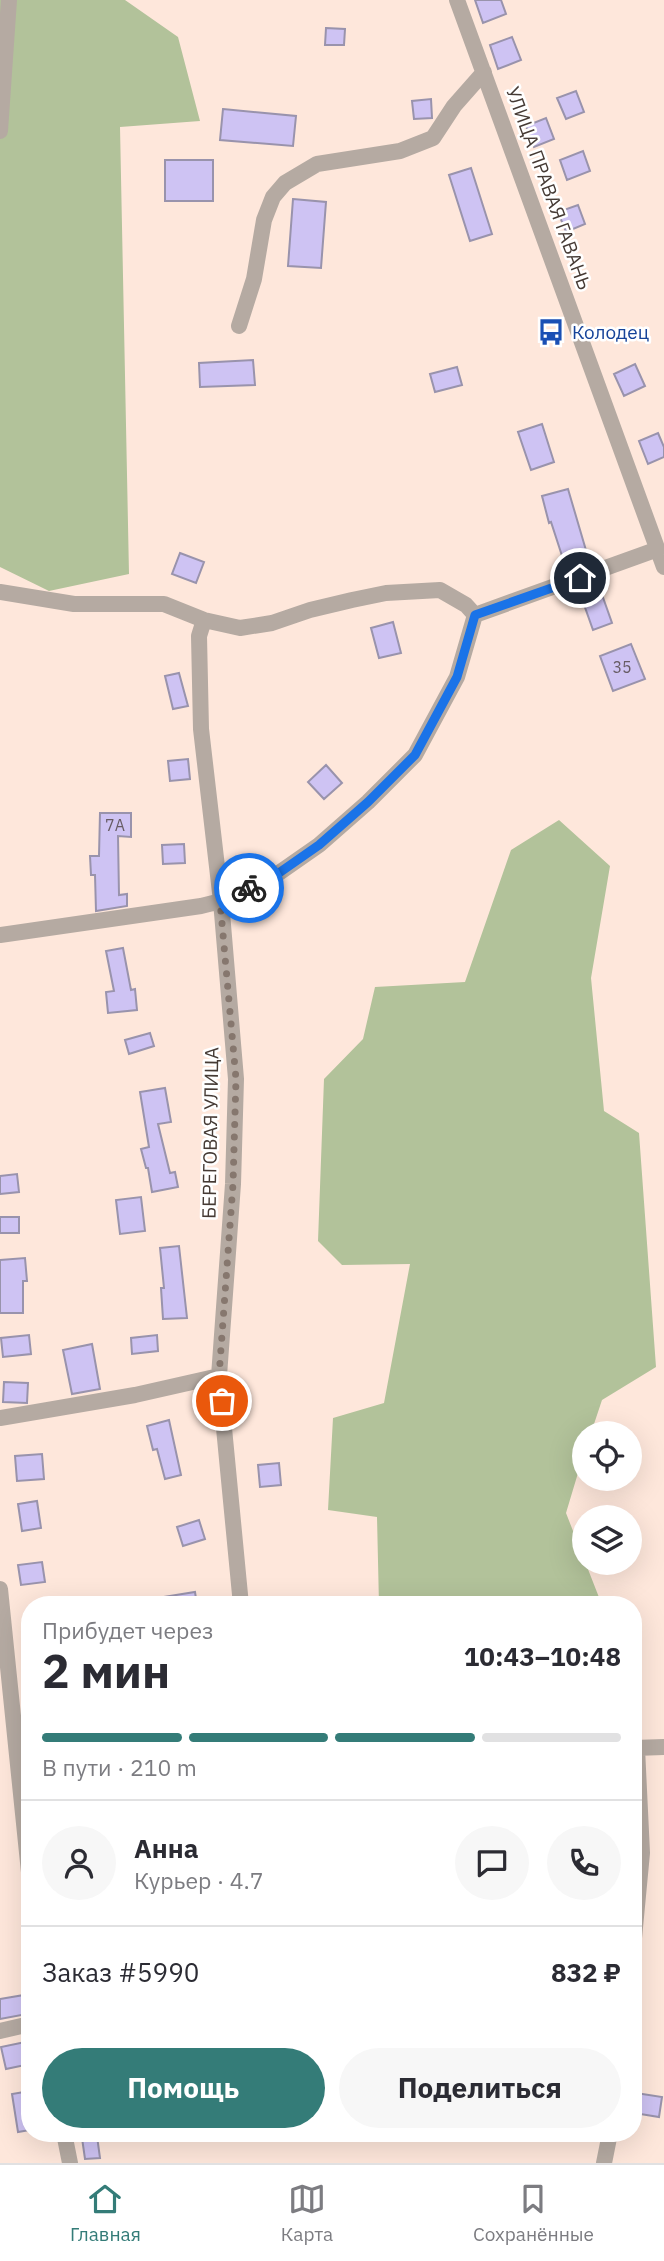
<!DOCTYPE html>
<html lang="ru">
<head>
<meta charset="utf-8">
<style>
  :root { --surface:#fff; --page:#f7f7f7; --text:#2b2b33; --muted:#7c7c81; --line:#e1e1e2; --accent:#347c78 }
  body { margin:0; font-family:"IBM Plex Sans",sans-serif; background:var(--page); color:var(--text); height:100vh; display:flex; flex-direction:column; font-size:26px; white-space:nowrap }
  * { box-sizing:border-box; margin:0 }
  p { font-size:23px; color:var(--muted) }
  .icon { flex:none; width:38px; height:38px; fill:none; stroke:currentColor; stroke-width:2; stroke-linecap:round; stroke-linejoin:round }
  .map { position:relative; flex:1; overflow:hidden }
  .drawer { position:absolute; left:21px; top:1596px; width:621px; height:546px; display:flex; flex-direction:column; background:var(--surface); border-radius:28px; box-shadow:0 7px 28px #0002 }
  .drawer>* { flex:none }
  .buttons { position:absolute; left:572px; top:1421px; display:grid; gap:14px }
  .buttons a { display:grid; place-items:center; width:70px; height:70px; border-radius:50%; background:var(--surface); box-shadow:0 7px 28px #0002; font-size:35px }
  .pin { position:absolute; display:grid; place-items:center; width:60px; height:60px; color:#fff; margin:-30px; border:4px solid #fff; border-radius:50%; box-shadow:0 2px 7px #0007 }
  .courier { position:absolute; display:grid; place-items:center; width:70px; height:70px; margin:-35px; border:5px solid #1a73e8; border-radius:50%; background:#fff; color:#222; box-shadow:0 2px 9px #0007 }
  .head em { font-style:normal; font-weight:800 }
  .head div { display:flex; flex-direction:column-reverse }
  .head { display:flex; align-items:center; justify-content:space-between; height:119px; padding:0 21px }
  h1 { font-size:46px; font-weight:800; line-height:52px }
  .bar { display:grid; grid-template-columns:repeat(4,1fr); gap:10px 7px; align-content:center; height:84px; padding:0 21px }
  .bar i { height:9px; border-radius:5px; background:var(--line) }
  .bar .selected { background:var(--accent) }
  .bar p { grid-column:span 4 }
  .line { display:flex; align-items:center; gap:18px; padding:0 21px; border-top:2px solid var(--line) }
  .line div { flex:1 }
  .round { display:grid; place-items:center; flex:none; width:74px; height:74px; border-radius:37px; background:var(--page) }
  .button { display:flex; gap:14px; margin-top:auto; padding:14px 21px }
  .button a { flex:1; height:80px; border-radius:42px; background:var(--accent); color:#fff; font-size:28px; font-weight:800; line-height:80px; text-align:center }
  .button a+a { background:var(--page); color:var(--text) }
  .tabs { display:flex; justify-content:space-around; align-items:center; height:98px; border-top:2px solid var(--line); background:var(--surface); font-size:19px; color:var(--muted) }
  .tabs a { display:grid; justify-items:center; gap:4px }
  .tabs .selected { color:var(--accent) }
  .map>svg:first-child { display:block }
  .green { fill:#b2c29a }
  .building { fill:#cec3f3; stroke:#9993ac; stroke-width:2 }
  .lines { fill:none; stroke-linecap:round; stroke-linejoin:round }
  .minor { stroke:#b5aaa2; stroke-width:16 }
  .done { stroke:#86776e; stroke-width:7; stroke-dasharray:0 12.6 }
  .route { stroke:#1a73e8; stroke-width:9 }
  .labels { text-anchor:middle; stroke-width:5; stroke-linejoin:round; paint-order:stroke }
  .number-label { font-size:16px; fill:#675c64 }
  .street-label { font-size:19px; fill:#453a34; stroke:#fff }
  .transit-label { font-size:19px; fill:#164399; stroke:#fff; text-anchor:start }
</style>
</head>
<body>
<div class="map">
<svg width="664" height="2163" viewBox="0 0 664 2163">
  <rect width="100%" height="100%" fill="#fee7db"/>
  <path class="green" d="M 0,0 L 125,0 L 178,37 L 200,121 L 120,127 L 129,574 L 49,591 L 0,567 Z
    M 559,820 L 610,866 L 591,978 L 604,1111 L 639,1133 L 656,1367 L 602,1400 L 591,1433 L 584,1433 L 584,1453 L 566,1513 L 602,1605 L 379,1605 L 377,1517 L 328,1510 L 333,1418 L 384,1403 L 410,1264 L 342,1265 L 318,1241 L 324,1079 L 363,1039 L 375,987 L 465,982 L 511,850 Z"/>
  <path class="building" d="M 475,0 L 501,0 L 506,14 L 483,23 Z
    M 326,28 L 345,29 L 344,45 L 325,45 Z
    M 512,37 L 521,60 L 498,69 L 490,45 Z
    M 576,91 L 584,112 L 566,119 L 557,98 Z
    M 431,99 L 432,118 L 414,119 L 412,101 Z
    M 223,109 L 296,116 L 293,146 L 220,140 Z
    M 546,118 L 554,139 L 534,147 L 526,126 Z
    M 583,151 L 590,171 L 567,180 L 560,160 Z
    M 165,160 L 213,160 L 213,201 L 165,201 Z
    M 471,168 L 492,234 L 470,241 L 449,175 Z
    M 293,199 L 326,202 L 321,268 L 288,266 Z
    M 578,205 L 585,224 L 566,232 L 558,212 Z
    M 253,360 L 255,385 L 200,387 L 199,363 Z
    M 635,364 L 645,386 L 624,396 L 614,374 Z
    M 457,367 L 462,385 L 435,392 L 430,374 Z
    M 542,424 L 554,462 L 531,470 L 518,432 Z
    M 658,433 L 664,447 L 664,457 L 648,464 L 639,441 Z
    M 568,489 L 588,557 L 565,565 L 551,522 L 549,523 L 542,496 Z
    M 180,553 L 204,562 L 196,583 L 172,574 Z
    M 600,589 L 612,623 L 593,630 L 581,596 Z
    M 393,622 L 401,653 L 379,658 L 371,628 Z
    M 631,644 L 645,679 L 613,691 L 600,656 Z
    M 179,673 L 188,706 L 173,709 L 165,676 Z
    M 188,759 L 190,779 L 170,781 L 168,761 Z
    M 326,765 L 342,783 L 324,799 L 308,782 Z
    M 100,813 L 131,813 L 131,837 L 118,836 L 119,895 L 127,894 L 127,906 L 96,911 L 95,875 L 91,875 L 90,856 L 99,856 Z
    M 184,844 L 185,863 L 163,864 L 162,845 Z
    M 123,948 L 131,990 L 135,989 L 137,1010 L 108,1013 L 106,992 L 114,991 L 106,951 Z
    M 150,1033 L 154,1046 L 129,1054 L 125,1040 Z
    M 165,1088 L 171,1122 L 158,1124 L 170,1173 L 175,1172 L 178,1187 L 152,1192 L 148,1168 L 146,1168 L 141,1149 L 149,1147 L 140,1092 Z
    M 17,1174 L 19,1192 L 0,1194 L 0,1176 Z
    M 141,1197 L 145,1231 L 120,1234 L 116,1200 Z
    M 0,1217 L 19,1217 L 19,1233 L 0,1233 Z
    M 179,1246 L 187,1318 L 163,1319 L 161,1288 L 164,1288 L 160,1248 Z
    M 25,1258 L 27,1281 L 23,1281 L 23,1313 L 0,1313 L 0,1260 Z
    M 29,1335 L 31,1354 L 3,1357 L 1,1338 Z
    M 157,1335 L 158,1351 L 132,1354 L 131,1338 Z
    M 92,1344 L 100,1389 L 72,1394 L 63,1350 Z
    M 4,1382 L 28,1383 L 27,1403 L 3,1402 Z
    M 169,1420 L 181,1475 L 165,1479 L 157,1449 L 153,1450 L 147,1426 Z
    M 42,1454 L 44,1479 L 17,1481 L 15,1456 Z
    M 279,1463 L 281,1485 L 260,1487 L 258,1465 Z
    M 37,1501 L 41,1528 L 22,1531 L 18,1504 Z
    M 199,1520 L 205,1539 L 183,1546 L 177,1527 Z
    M 42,1562 L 45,1582 L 21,1585 L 18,1565 Z
    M 195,1592 L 197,1605 L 158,1605 L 157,1598 Z
    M 24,1995 L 27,2014 L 0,2019 L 0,1999 Z
    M 30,2041 L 30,2064 L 6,2069 L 1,2047 Z
    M 30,2091 L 30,2130 L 18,2132 L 12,2094 Z
    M 636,2093 L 662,2097 L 659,2117 L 634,2113 Z
    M 97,2136 L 100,2158 L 85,2159 L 82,2138 Z"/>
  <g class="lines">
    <path class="minor" d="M 457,0 L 664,567
      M 0,131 L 9,0
      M 239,326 L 254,279 L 264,220 L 273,197 L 285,183 L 317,164 L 400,151 L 433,138 L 454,106 L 484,72
      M 0,592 L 74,604 L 164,604 L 204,620 L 240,628 L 272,623 L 310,610 L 352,600 L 386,593 L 440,590 L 466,605 L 475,615
      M 204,620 L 199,636 L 201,729 L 221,901 L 236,1079 L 233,1184 L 219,1376 L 241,1605
      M 0,935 L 201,906 L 221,901 L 276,875 L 319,845 L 368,802 L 415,755 L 457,677 L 475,615 L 658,549
      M 0,1418 L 135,1395 L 219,1376
      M 0,1589 L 30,1882
      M 634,1748 L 664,1747
      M 634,1938 L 642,1853 L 637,1748
      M 0,2031 L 30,2024
      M 64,2133 L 70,2163
      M 604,2163 L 610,2133"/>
  </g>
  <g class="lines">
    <path class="done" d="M 222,1401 L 219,1376 L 233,1184 L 236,1079 L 220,901 L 249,888"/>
    <path class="route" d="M 249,888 L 276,875 L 319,845 L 368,802 L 415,755 L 457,677 L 475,615 L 580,578"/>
  </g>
  <defs>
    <symbol id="bus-bare" viewBox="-9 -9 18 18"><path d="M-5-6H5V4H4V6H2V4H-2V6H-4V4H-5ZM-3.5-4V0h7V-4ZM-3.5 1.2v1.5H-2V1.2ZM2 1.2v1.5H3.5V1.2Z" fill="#1a4fb4" stroke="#fff" stroke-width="2.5" paint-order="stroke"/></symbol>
  </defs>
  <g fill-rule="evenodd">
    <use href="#bus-bare" x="532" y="313" width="38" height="38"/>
  </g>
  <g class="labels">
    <g class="number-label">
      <text x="622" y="673">35</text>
      <text x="115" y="831">7А</text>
    </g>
    <g class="street-label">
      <text transform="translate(549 188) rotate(70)" y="7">УЛИЦА ПРАВАЯ ГАВАНЬ</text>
      <text transform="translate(210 1133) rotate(-89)" y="7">БЕРЕГОВАЯ УЛИЦА</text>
    </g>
    <g class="transit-label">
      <text x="572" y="339">Колодец</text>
    </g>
  </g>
</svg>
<div class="buttons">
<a><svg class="icon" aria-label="locate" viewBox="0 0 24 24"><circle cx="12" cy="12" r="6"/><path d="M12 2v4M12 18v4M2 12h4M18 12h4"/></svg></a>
<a><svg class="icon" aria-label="layers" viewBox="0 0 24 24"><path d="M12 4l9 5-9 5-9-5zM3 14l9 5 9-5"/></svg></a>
</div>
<div class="pin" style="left:222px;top:1401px;background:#ea580c"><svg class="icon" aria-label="bag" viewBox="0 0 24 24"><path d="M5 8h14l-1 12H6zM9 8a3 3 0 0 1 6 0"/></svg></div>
<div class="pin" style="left:580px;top:578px;background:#1f2937"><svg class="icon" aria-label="home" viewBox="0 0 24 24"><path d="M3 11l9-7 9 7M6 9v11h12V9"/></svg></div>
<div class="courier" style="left:249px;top:888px"><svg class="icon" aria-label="bike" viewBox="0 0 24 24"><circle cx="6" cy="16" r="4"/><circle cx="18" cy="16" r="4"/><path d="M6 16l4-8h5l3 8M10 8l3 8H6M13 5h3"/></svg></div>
<section class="drawer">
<div class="head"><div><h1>2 мин</h1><p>Прибудет через</p></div><em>10:43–10:48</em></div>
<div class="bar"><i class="selected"></i><i class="selected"></i><i class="selected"></i><i></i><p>В пути · 210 m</p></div>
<div class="line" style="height:126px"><a class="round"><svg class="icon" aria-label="person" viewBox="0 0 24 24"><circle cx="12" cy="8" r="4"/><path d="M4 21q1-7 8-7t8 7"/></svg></a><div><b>Анна</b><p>Курьер · 4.7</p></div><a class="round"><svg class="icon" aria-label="chat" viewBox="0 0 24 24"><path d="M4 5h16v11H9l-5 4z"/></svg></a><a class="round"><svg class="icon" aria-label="phone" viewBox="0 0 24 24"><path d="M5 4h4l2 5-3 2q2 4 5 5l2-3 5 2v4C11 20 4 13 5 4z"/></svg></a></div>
<div class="line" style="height:91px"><div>Заказ #5990</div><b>832 ₽</b></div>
<div class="button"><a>Помощь</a><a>Поделиться</a></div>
</section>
</div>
<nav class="tabs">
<a class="selected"><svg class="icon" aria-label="home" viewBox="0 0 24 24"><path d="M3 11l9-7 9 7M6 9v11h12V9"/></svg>Главная</a>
<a><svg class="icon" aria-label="map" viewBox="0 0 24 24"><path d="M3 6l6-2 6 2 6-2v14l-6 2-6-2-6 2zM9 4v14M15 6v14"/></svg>Карта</a>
<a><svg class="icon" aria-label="saved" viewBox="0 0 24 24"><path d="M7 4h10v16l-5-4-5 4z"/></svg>Сохранённые</a>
</nav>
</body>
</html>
